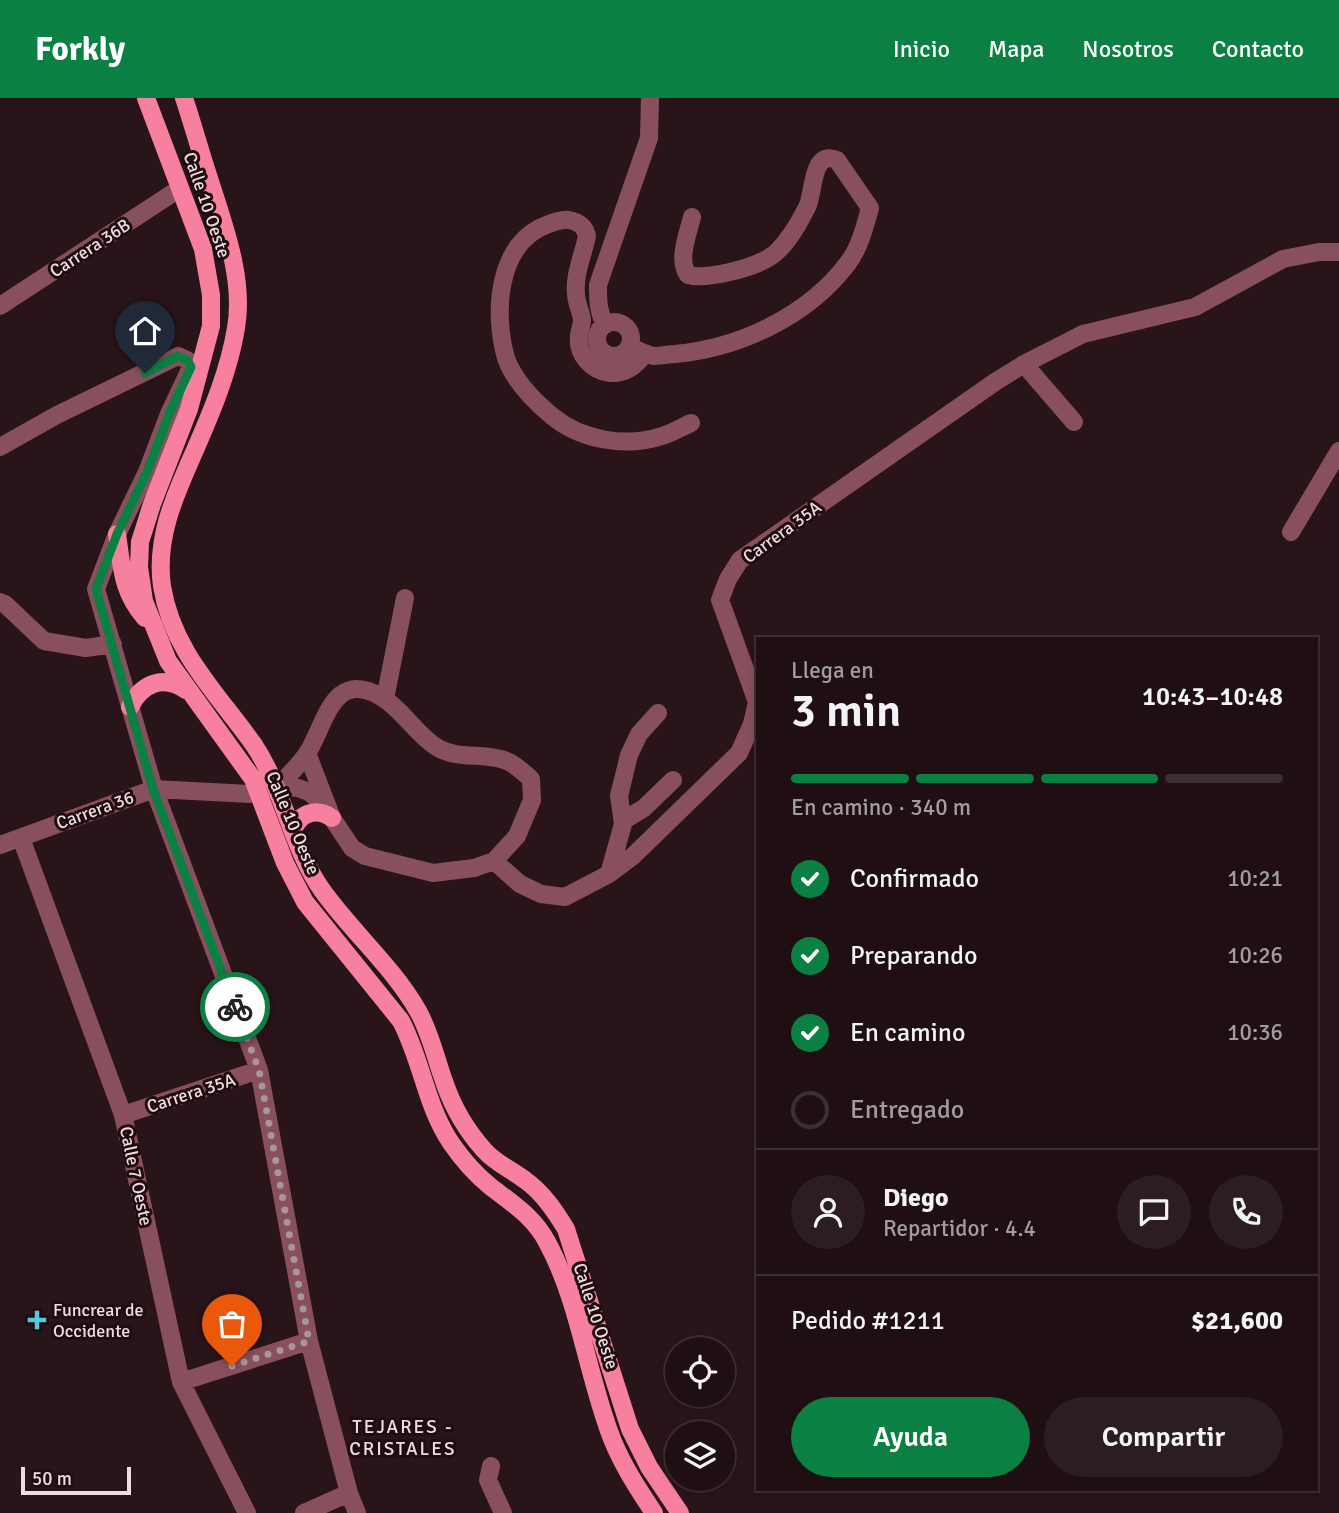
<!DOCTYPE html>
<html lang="es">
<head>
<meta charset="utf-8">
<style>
  :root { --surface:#1f0f13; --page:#2c1d21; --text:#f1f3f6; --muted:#a19ca0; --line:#3c2f33; --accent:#0b8043 }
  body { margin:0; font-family:Signika,sans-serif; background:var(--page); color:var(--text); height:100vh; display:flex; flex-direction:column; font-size:26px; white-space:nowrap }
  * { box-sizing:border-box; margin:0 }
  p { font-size:23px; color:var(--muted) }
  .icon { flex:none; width:38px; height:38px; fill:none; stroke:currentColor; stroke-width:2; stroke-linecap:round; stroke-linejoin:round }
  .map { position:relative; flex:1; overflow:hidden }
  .sheet { position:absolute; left:756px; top:539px; width:562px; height:854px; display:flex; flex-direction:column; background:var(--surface); border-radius:0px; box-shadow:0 4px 10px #0003,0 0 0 2px var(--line) }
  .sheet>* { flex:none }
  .tools { position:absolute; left:665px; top:1239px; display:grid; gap:14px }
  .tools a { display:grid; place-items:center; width:70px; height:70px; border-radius:50%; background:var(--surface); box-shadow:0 4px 10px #0003,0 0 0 2px var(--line); font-size:35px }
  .scale { position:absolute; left:21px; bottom:18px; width:110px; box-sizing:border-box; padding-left:7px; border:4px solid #ecdde0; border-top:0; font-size:19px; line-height:24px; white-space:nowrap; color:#ecdde0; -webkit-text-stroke:5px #1f0b10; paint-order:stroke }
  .pin { position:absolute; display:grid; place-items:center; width:60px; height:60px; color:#fff; margin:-72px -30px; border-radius:50% 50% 50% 0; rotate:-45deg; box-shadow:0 0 7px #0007 }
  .pin .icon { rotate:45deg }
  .courier { position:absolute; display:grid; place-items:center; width:70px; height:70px; margin:-35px; border:5px solid #0b8043; border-radius:50%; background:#fff; color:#222; box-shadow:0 2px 9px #0007 }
  .headline em { font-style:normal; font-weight:600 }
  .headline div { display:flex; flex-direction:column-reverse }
  .headline { display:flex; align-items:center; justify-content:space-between; height:119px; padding:0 35px }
  h1 { font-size:46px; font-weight:600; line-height:52px }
  .bar { display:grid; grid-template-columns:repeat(4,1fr); gap:10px 7px; align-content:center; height:84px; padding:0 35px }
  .bar i { height:9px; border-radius:5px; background:var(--line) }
  .bar .current { background:var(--accent) }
  .bar p { grid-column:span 4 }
  .line { display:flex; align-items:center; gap:18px; padding:0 35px; border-top:2px solid var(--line) }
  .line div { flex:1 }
  .round { display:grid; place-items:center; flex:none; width:74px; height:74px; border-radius:37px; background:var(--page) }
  ol { padding:0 35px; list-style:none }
  li { display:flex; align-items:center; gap:21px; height:77px }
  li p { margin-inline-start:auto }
  li .icon { padding:7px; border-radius:50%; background:var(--accent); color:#fff; stroke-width:4 }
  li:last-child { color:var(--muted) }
  li i { width:38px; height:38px; border:4px solid var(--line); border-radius:50% }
  .cta { display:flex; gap:14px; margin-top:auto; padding:14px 35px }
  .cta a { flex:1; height:80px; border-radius:42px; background:var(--accent); color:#fff; font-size:28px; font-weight:600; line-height:80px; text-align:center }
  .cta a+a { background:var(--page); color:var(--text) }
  header { display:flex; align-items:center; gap:42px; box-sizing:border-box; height:98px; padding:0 35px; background:var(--accent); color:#fff }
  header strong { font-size:33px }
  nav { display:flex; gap:38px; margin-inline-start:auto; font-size:24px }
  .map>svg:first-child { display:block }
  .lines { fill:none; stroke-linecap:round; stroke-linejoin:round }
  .minor { stroke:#884f5c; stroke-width:18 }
  .major { stroke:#f8809f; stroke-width:18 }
  .done { stroke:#a8979a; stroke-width:7; stroke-dasharray:0 12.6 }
  .route { stroke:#0b8043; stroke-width:9 }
  .poi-dot { fill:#55cae0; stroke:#1f0b10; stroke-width:2.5 }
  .labels { text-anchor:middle; stroke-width:6; stroke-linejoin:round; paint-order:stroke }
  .street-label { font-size:18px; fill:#ecdde0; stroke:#1f0b10 }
  .poi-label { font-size:18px; fill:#ecdde0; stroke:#1f0b10; text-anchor:start }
  .neighbourhood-label { font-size:19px; letter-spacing:2px; fill:#ecdde0; stroke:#1f0b10 }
</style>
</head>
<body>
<header>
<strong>Forkly</strong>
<nav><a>Inicio</a><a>Mapa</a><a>Nosotros</a><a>Contacto</a></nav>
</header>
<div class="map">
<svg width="1339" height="1415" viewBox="0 0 1339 1415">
  <rect width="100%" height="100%" fill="#291419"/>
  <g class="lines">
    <path class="minor" d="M 0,208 L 179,91
      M597 241a17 17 0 1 1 34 0a17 17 0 1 1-34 0Z
      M 605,226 C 598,214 598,201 598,187 L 649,40 L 650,0
      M 629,248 C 636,251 646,257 654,258 C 661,258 669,256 675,256 C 740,250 808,218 848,165 C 860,149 865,128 870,110 L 837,62 C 812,51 814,92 808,107 C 805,114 801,120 798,126 C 792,136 780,153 770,159 C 753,170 707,182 688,177 C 677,162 688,136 692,119
      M 645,255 C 637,267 626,276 610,275 C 591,273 577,256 579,238 C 579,233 582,227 582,222 C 581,213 576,205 576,196 C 574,176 583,158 587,138 C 585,128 579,124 569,122 C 562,121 555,124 549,126 C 497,143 493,215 506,260 C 514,283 534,303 552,318 C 581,342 626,350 662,338 C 672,335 682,329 691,325
      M 1024,266 L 1074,324
      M 0,349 L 57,317 L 178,258 L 187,262 L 191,269 L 169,316 L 147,374 L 117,436 L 96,491 L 154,691 L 259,972 L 309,1243 L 349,1395 L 357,1415
      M 1291,434 L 1339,353
      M 0,504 L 5,506 L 44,543 L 86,550 L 113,546
      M 385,601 L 405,500
      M 276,691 C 286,679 300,667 308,654 C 326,625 333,569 383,600 C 404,613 416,637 438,650 C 457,661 480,655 501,661 C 513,664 522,673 531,681 L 532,702 L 517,738 L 494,763 L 474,770 L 433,775 L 365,758 L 352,750 L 332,720 L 307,655
      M 623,723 L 644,710 L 673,682
      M 21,740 L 123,1017 L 181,1284 L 247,1415
      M 0,747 L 154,691 L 250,696 L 287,689 L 298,690 L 309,694 L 326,708
      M 494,763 L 520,786 L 541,796 L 565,799 L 609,776 L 633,758 L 739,655 L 752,626 L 757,604 L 720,502 L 728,481 L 740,462 L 995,284 L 1024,266 L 1083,236 L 1195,209 L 1283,161 L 1319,154 L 1339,154
      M 609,776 L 623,726 L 619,698 L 629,657 L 639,636 L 658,615
      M 123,1017 L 259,972
      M 181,1284 L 309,1243
      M 491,1368 L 488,1382 L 503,1415
      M 304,1415 L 349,1395"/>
    <path class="major" d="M 146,0 L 203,151 L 211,197 L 211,228 L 189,311 L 152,406 L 140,444 L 139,469 L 144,503 L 168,563 L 253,681 L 285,765 L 305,804 L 401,923 C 422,963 426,1008 451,1045 C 462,1061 476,1077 491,1089 C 513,1106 534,1119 547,1144 C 580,1205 587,1277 612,1341 C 623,1368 638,1391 654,1415
      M 184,0 C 192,24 199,49 207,74 C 222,122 245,179 236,230 C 229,273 212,313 195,352 C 176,395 155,439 162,488 C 172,553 218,596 254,647 C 284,692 291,748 322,792 C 352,834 393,869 418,913 C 431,936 436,962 445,986 C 453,1009 467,1033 484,1052 C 495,1065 512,1072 525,1082 C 543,1095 555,1113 566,1131 L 630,1331 L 649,1369 L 680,1415
      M 117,436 C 122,470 122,494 145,520
      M 130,609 C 141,586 163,576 186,592
      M 293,733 C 299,715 316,709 332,720"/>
  </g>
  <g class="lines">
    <path class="done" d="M 232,1268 L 309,1243 L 259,972 L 235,909"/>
    <path class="route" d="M 145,275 L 178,258 L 187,262 L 191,269 L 169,316 L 147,374 L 117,436 L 96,491 L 153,691 L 235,909"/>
  </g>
  <path class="poi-dot" d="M33.5 1211.5h7v7h7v7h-7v7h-7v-7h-7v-7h7z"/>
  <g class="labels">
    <g class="street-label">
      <text transform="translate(207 107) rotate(71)" y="6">Calle 10 Oeste</text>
      <text transform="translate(90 150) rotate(-33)" y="6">Carrera 36B</text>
      <text transform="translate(782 434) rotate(-36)" y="6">Carrera 35A</text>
      <text transform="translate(95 712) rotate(-20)" y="6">Carrera 36</text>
      <text transform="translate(293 725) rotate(67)" y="6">Calle 10 Oeste</text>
      <text transform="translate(191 995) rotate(-18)" y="6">Carrera 35A</text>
      <text transform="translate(136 1078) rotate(78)" y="6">Calle 7 Oeste</text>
      <text transform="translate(596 1218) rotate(72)" y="6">Calle 10 Oeste</text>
    </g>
    <g class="poi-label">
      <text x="53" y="1218">Funcrear de<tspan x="53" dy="21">Occidente</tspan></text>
    </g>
    <g class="neighbourhood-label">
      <text x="403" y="1335">TEJARES -<tspan x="403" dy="22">CRISTALES</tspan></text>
    </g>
  </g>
</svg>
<div class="tools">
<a><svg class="icon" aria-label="locate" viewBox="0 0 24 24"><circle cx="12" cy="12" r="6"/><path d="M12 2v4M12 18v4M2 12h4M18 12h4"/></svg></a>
<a><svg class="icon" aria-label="layers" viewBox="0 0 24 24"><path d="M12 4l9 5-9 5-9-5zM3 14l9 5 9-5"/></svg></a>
</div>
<div class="scale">50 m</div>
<div class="pin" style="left:232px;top:1268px;background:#ea580c"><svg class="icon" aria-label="bag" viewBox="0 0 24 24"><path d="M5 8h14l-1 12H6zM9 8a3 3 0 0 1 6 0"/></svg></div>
<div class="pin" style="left:145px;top:275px;background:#1f2937"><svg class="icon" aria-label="home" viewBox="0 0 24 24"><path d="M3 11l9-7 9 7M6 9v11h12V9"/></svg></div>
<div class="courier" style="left:235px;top:909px"><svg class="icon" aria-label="bike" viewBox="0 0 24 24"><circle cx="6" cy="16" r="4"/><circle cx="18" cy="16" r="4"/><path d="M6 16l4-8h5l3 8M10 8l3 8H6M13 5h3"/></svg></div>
<section class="sheet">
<div class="headline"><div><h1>3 min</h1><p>Llega en</p></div><em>10:43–10:48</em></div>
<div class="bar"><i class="current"></i><i class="current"></i><i class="current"></i><i></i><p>En camino · 340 m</p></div>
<ol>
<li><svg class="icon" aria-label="check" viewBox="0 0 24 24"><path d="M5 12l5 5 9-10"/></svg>Confirmado<p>10:21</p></li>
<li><svg class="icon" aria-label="check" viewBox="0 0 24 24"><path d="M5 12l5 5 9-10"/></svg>Preparando<p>10:26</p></li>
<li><svg class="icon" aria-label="check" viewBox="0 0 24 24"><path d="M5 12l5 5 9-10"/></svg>En camino<p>10:36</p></li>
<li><i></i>Entregado</li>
</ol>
<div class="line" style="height:126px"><a class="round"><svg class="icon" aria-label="person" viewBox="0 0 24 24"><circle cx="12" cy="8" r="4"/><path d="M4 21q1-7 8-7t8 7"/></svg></a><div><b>Diego</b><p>Repartidor · 4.4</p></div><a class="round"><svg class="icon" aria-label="chat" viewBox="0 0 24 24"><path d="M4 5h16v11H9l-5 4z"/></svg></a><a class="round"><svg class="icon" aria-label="phone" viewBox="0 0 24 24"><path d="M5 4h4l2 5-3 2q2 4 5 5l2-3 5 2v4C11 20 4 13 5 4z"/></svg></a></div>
<div class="line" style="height:91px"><div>Pedido #1211</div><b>$21,600</b></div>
<div class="cta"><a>Ayuda</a><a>Compartir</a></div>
</section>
</div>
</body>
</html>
